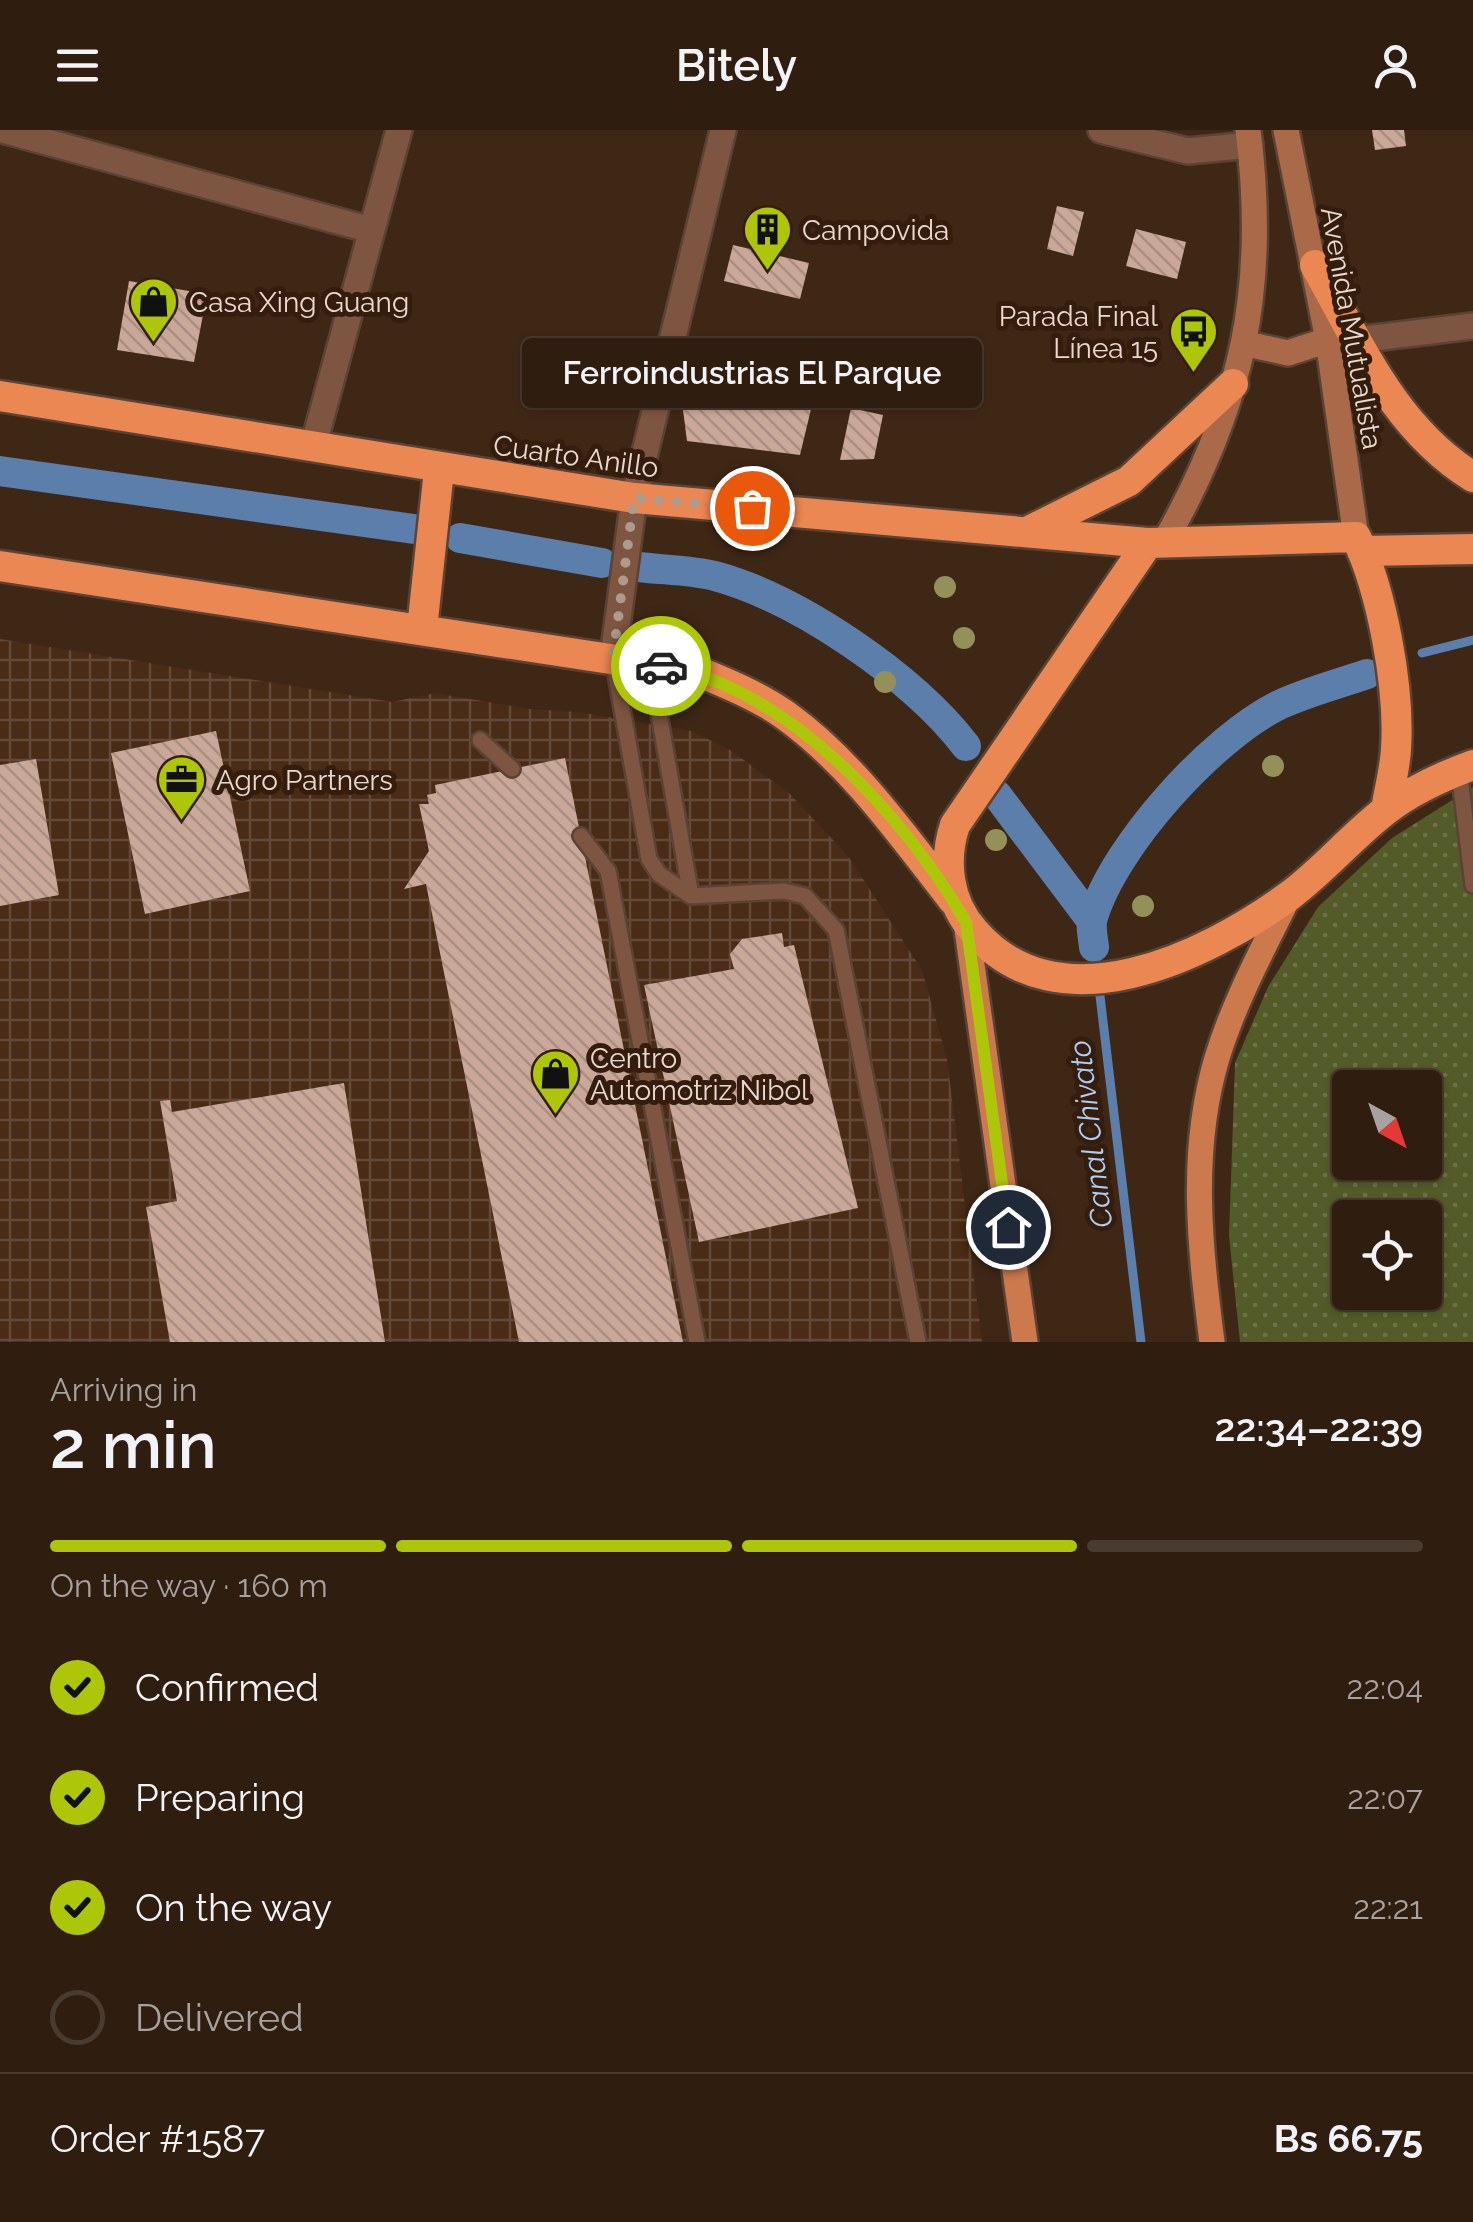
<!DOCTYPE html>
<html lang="en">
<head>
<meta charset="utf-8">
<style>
  :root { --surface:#2f1d10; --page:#372619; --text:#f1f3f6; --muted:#a7a29f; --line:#4a3b30; --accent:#aec60a }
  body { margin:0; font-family:Raleway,sans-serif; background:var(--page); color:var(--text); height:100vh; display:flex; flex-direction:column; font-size:38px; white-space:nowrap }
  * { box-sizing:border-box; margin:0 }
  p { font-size:32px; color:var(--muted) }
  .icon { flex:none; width:55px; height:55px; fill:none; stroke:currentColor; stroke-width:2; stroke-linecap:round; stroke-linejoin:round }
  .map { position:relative; height:1212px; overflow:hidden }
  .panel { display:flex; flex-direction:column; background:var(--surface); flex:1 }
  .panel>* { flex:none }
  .needle { width:65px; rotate:140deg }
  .buttons { position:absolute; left:1332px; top:940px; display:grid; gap:20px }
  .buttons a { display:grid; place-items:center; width:110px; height:110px; border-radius:10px; background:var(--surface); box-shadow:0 2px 8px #0004,0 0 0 2px var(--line); font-size:50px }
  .pin { position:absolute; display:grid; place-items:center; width:85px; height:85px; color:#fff; margin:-42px; border:5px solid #fff; border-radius:50%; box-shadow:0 2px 10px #0007 }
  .courier { position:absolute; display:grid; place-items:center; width:100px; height:100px; margin:-50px; border:8px solid #aec60a; border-radius:50%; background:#fff; color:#222; box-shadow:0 2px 12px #0007 }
  .bubble { position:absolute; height:70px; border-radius:10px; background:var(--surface); box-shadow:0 2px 8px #0004,0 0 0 2px var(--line); font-size:32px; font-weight:600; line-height:70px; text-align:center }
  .summary em { font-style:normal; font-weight:600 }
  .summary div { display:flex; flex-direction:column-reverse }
  .summary { display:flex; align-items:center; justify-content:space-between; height:170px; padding:0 50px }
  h1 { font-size:65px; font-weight:600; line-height:75px }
  .bar { display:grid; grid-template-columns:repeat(4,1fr); gap:15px 10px; align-content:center; height:120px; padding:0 50px }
  .bar i { height:12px; border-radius:8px; background:var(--line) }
  .bar .active { background:var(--accent) }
  .bar p { grid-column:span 4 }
  .line { display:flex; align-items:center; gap:25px; padding:0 50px; border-top:2px solid var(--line) }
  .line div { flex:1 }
  ol { padding:0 50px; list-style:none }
  li { display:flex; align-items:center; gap:30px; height:110px }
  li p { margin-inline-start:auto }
  li .icon { padding:10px; border-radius:50%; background:var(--accent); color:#111; stroke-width:4 }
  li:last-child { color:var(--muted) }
  li i { width:55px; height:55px; border:5px solid var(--line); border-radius:50% }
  header { display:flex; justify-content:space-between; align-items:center; height:130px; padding:0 50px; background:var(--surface); font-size:45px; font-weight:600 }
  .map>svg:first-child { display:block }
  .industrial { fill:url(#industrial-grid) }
  .park { fill:url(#park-dots); fill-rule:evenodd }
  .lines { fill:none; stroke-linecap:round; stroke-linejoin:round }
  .stream { stroke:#5c7eab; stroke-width:9 }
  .canal { stroke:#5c7eab; stroke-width:30 }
  .building { fill:url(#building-back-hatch) }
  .lane-casing { stroke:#5a4334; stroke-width:20 }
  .street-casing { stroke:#5a4334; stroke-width:30 }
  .secondary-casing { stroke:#5a4334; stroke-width:30 }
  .primary-casing { stroke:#5a4334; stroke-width:30 }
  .highway-casing { stroke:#5a4334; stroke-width:35 }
  .lane { stroke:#7e5541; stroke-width:15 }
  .street { stroke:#7e5541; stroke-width:25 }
  .secondary { stroke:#aa6949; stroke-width:25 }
  .primary { stroke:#cc794e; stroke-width:25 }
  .highway { stroke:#eb8752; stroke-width:30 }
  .tree { fill:#93905a }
  .done { stroke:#ae9b8e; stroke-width:10; stroke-dasharray:0 18 }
  .route { stroke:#aec60a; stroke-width:12 }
  .labels { text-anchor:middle; stroke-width:10; stroke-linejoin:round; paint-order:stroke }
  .poi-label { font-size:28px; fill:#e9d9cf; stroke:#341d0d; text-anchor:start }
  .street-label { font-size:28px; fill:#e9d9cf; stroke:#341d0d }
  .water-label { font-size:30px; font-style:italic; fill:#afcef6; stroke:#341d0d }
</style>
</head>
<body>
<header><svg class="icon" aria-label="menu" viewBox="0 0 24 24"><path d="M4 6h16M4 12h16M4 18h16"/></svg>Bitely<svg class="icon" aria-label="person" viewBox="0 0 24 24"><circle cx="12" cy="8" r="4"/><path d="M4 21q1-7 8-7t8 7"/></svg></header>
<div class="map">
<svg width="1473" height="1212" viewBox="0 0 1473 1212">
  <defs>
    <pattern id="industrial-grid" width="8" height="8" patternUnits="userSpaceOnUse" patternTransform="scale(2.5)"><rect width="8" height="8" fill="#492b16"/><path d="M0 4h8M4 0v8" fill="none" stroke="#634937"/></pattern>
    <pattern id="park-dots" width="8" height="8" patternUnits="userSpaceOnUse" patternTransform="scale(2.5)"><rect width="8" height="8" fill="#535b28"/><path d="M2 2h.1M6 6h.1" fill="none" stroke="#6c7246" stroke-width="1.8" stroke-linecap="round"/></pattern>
    <pattern id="building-back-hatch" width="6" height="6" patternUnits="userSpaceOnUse" patternTransform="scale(2.5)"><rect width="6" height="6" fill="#caa899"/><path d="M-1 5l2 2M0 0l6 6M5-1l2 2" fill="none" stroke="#a98e82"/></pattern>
  </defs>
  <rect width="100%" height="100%" fill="#3f2716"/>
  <path class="industrial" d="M 0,509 L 392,572 L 435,563 L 530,579 L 579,582 L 691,601 L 730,620 L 789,663 L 848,726 L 922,840 L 947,929 L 982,1212 L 0,1212 Z"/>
  <path class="park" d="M 1473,657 L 1473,1212 L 1240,1212 L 1229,1106 L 1235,933 L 1268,857 L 1318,777 L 1392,708 ZM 1350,958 L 1425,958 L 1425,1032 L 1350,1032 ZM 1350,1088 L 1425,1088 L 1425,1162 L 1350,1162 Z"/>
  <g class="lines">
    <path class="stream" d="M 1422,523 L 1473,510
      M 1091,790 L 1141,1212"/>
    <path class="canal" d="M 0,341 L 414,399
      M 460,408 L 602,433
      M 639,437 C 663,440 691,440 715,446 C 799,469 913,547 966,616
      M 997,665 L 1091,790
      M 1094,817 C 1093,808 1090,796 1093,787 C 1115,715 1212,608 1279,575 C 1307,562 1338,554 1367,544"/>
  </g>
  <path class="building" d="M 1372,0 L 1404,0 L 1406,16 L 1375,20 Z
    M 1057,76 L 1084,82 L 1073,126 L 1047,119 Z
    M 1136,99 L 1186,112 L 1177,149 L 1126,136 Z
    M 733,115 L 809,133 L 800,169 L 724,151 Z
    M 129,151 L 207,164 L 194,232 L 117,220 Z
    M 678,241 L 812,275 L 800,325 L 687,311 Z
    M 851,278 L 883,285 L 874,329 L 840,330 Z
    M 216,601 L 250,761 L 145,784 L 111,623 Z
    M 565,628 L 683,1212 L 519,1212 L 426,754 L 404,759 L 429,721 L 419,674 L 429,674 L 427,665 L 436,663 L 435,655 Z
    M 36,629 L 59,765 L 0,776 L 0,635 Z
    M 782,803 L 784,817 L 794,815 L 858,1078 L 699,1112 L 644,855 L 734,839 L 730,824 L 742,809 Z
    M 344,953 L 385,1212 L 170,1212 L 146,1077 L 177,1071 L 160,971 L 170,970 L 172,982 Z"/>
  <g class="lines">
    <defs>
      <path id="lane" d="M 613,528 L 649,729 L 659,744 L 691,766
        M 659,536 L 659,584 L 691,766 L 784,761 L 805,766 L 836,800 L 918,1212
        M 480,610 L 512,639
        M 1459,640 L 1473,755
        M 581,706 L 608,741 L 697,1212"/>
      <path id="street" d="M 3,0 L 371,100
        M 1101,0 L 1188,21 L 1250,15
        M 1357,210 L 1473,196
        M 313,317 L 399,0
        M 613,527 L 634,368 L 723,0"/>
      <path id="secondary" d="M 1286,0 L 1328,210 L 1356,407
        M 1247,214 L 1288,223 L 1328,210
        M 1165,411 C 1243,274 1268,157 1248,0"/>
      <path id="primary" d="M 966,792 L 1025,1212
        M 1212,1212 C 1200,1117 1189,1022 1217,928 C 1234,872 1263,819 1289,766"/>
      <path id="highway" d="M 1315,135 C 1360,214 1393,297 1473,347
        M 0,266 L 634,368 L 1148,413 L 1356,407 C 1382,461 1400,558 1396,619 C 1395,639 1389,660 1386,680
        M 1031,400 L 1129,351 L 1233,254
        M 1148,413 L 955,695 C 943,731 948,772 974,801 C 1058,899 1205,827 1289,766 C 1324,740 1352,706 1386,680 C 1412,660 1443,646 1473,635
        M 1362,421 L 1473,419
        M 0,436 L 702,543 C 730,555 760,567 785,585 C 852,633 903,706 953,770
        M 422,499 L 439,340"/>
    </defs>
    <use href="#lane" class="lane-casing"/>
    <use href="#street" class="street-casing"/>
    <use href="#secondary" class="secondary-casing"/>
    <use href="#primary" class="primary-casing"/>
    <use href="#highway" class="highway-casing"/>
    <use href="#lane" class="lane"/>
    <use href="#street" class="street"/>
    <use href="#secondary" class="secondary"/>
    <use href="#primary" class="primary"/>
    <use href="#highway" class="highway"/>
  </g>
  <g class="tree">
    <circle cx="945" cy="457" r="11"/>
    <circle cx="964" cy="508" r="11"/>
    <circle cx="885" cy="552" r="11"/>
    <circle cx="1273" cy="636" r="11"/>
    <circle cx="996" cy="710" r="11"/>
    <circle cx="1143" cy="776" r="11"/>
  </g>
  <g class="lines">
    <path class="done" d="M 661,536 L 613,527 L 634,368 L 752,378"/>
    <path class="route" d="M 661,536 C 788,557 903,684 966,792 L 1008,1097"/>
  </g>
  <defs>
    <symbol id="building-pin" viewBox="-11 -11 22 30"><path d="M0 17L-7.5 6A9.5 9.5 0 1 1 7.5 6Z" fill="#aec60a" stroke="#341d0d"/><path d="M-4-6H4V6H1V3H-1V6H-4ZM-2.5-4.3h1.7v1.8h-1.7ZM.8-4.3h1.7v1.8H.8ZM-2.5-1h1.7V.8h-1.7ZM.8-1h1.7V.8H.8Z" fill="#111"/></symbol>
    <symbol id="shop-pin" viewBox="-11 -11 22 30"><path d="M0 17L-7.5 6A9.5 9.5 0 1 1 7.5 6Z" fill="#aec60a" stroke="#341d0d"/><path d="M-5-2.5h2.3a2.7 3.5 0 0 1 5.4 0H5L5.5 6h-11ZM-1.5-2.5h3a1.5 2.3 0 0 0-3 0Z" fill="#111"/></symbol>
    <symbol id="bus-pin" viewBox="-11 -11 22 30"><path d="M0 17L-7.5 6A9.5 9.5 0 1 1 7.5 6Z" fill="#aec60a" stroke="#341d0d"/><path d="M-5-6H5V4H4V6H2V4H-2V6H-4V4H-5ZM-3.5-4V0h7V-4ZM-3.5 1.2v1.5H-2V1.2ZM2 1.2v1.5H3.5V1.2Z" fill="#111"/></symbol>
    <symbol id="office-pin" viewBox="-11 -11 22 30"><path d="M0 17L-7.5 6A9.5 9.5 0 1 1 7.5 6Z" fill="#aec60a" stroke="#341d0d"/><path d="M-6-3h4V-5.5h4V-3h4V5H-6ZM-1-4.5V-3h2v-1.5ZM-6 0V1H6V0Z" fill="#111"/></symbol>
  </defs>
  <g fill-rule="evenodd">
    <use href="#building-pin" x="740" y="72" width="55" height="75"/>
    <use href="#shop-pin" x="126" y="144" width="55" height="75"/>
    <use href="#bus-pin" x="1166" y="174" width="55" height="75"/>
    <use href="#office-pin" x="154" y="622" width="55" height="75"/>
    <use href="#shop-pin" x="528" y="916" width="55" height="75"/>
  </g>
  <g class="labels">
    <g class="poi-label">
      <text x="802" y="110">Campovida</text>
      <text x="189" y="182">Casa Xing Guang</text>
      <text x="1158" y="196" text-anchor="end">Parada Final<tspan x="1158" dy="32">Línea 15</tspan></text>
      <text x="216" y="660">Agro Partners</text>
      <text x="590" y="938">Centro<tspan x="590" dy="32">Automotriz Nibol</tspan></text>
    </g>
    <g class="street-label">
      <text transform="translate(1352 198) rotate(80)" y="10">Avenida Mutualista</text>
      <text transform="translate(576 326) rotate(8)" y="10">Cuarto Anillo</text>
    </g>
    <g class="water-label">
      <text transform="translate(1091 1004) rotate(-97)" y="10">Canal Chivato</text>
    </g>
  </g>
</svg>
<div class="buttons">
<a><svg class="needle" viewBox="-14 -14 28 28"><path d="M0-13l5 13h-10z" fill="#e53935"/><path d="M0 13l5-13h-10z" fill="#a7a29f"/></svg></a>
<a><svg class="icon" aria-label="locate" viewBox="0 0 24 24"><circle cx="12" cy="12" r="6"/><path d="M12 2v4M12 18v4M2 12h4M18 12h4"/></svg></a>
</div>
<div class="pin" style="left:752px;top:378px;background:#ea580c"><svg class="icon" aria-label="bag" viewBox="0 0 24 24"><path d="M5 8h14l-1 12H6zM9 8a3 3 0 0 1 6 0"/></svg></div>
<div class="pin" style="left:1008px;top:1097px;background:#1f2937"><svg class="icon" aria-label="home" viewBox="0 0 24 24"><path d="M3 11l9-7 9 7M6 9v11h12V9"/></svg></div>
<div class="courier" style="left:661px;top:536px"><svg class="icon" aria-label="car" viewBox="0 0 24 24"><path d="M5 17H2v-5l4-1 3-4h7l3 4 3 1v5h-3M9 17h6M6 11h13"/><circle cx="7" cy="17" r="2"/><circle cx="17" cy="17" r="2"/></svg></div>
<div class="bubble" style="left:522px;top:208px;width:460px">Ferroindustrias El Parque</div>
</div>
<section class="panel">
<div class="summary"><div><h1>2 min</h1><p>Arriving in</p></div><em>22:34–22:39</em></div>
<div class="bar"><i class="active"></i><i class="active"></i><i class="active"></i><i></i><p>On the way · 160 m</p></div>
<ol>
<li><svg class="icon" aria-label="check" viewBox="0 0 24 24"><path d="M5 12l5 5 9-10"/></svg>Confirmed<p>22:04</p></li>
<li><svg class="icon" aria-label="check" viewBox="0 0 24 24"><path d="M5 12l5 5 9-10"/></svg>Preparing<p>22:07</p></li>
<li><svg class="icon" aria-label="check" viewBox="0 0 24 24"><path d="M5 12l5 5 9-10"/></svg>On the way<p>22:21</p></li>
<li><i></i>Delivered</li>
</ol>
<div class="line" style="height:130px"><div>Order #1587</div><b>Bs 66.75</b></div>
</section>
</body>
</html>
